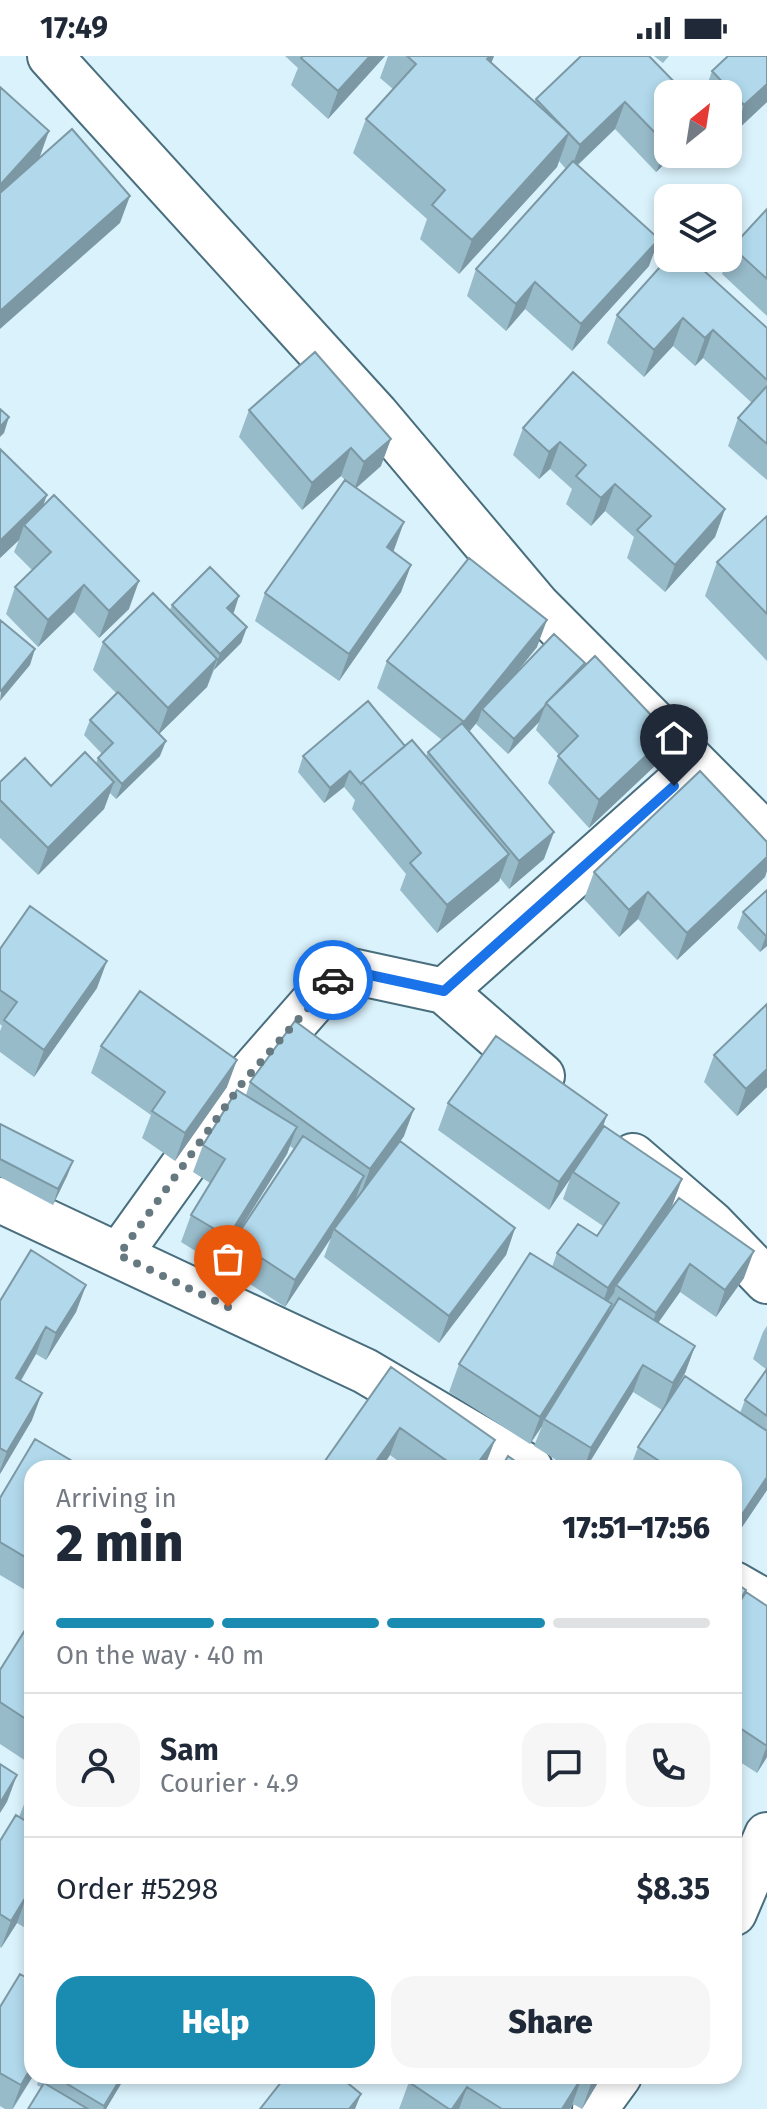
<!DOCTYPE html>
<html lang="en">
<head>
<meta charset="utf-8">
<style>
  :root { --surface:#fff; --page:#f6f6f7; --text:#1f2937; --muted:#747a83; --line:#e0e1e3; --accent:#1b8cb1 }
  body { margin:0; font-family:"Fira Sans",sans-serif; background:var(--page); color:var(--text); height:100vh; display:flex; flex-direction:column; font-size:30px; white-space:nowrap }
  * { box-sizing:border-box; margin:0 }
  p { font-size:26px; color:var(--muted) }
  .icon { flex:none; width:44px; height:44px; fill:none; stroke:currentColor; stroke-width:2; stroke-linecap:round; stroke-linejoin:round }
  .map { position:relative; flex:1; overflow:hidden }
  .side { position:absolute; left:24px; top:1404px; width:718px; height:624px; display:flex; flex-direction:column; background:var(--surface); border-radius:24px; box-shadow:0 4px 12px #0003 }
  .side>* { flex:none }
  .needle { width:52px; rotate:30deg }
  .buttons { position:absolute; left:654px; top:24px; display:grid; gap:16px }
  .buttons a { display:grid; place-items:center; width:88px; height:88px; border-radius:16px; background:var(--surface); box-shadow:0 4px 12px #0003; font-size:40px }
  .pin { position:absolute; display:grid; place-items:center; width:68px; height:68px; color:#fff; margin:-82px -34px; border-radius:50% 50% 50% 0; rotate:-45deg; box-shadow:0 0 8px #0007 }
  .pin .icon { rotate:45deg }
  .courier { position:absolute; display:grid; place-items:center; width:80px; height:80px; margin:-40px; border:6px solid #1a73e8; border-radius:50%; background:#fff; color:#222; box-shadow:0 2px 10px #0007 }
  .summary em { font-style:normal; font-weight:800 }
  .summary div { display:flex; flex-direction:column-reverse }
  .summary { display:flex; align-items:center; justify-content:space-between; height:136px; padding:0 32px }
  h1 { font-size:52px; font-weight:800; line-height:60px }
  .bar { display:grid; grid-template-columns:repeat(4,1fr); gap:12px 8px; align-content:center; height:96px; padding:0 32px }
  .bar i { height:10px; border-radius:6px; background:var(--line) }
  .bar .on { background:var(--accent) }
  .bar p { grid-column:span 4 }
  .line { display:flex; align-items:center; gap:20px; padding:0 32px; border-top:2px solid var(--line) }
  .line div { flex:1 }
  .round { display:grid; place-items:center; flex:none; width:84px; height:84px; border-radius:24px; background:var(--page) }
  .cta { display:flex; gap:16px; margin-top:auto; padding:16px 32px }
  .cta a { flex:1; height:92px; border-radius:24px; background:var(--accent); color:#fff; font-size:32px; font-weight:800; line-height:92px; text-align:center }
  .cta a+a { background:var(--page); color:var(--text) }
  .status { display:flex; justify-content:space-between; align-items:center; height:56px; padding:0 40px; background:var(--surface); direction:ltr }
  .status svg { height:22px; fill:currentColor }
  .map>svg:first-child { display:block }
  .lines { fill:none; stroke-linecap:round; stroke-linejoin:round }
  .minor-casing { stroke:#496e7d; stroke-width:48 }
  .minor { stroke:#fff; stroke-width:44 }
  .wall { fill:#98bbca }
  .shaded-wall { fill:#7c98a4 }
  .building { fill:#b1d9eb; stroke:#7c98a4; stroke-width:2 }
  .done { stroke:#667880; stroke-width:8; stroke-dasharray:0 14.4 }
  .route { stroke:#1a73e8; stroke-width:10 }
</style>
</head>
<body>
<div class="status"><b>17:49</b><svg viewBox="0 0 49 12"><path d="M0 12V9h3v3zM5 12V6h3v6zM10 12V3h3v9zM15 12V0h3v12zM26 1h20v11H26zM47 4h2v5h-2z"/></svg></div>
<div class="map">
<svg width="767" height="2053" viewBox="0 0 767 2053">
  <rect width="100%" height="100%" fill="#daf2fc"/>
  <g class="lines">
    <defs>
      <path id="minor" d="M 50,0 L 376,358 L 537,549 L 767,780
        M 444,935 L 697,710
        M 633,1100 L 712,1168 L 767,1225
        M 0,1144 L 365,1315 L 530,1412
        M 119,1199 L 243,1026 L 342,913 L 444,935 L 542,1020
        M 734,1528 L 767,1547
        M 734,1857 L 767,1779
        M 595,2053 L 619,2020"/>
    </defs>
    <use href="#minor" class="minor-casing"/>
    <use href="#minor" class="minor"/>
  </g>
  <path class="wall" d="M 285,0 L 385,0 L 328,63 L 291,29 L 298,12 Z
    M 388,0 L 494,0 L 491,7 L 534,46 L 536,43 L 649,0 L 668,98 L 675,98 L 656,116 L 615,73 L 578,109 L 649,210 L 572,295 L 525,253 L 506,275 L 467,240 L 476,213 L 566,113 L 559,105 L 557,111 L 459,218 L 420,183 L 427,163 L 353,97 L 366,63 L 393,33 L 380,22 Z
    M 654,0 L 669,0 L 663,7 Z
    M 767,0 L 767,46 L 735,76 L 728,69 L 728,38 L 704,38 L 712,15 Z
    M 767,153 L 767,260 L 722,218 L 732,191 Z
    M 668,202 L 767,272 L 767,424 L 728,390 L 738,362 L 752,347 L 703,302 L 695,310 L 673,290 L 644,321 L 607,287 L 617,259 Z
    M 315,296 L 381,410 L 356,432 L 394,494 L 393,496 L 411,509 L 401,536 L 339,625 L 255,565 L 265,537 L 346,425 L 341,420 L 302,454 L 239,381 L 249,354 Z
    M 573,316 L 725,453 L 715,481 L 665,536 L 627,502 L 634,481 L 605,455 L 591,470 L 566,448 L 572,433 L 550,413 L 539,423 L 513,399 L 523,372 Z
    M 0,393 L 47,439 L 42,451 L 129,553 L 99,582 L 74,556 L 38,591 L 6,558 L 15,531 L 32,514 L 14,496 L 19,484 L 0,502 Z
    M 767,460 L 767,605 L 705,540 L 717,506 Z
    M 172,549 L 234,556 L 232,557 L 247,571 L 241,587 L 214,614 L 207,631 L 159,678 L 160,700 L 116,743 L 110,737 L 104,753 L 38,819 L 0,782 L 0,726 L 51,730 L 96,707 L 98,702 L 102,698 L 84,679 L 90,664 L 117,638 L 93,614 L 103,586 L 170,554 Z
    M 537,591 L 514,619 L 585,607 L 583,611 L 659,706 L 589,772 L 548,727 L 559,699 L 536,674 L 539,666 L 508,698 L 476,668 L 478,665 L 469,676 L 544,803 L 509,833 L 500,822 L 499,825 L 437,877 L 400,834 L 406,818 L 352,753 L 355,744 L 344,731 L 324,747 L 298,716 L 303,700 L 405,690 L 426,700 L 428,696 L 442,684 L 377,632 L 387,605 Z
    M 594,816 L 765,821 L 677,904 L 638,863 L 619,881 L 584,843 Z
    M 767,834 L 767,890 L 760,896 L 737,872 L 743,856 Z
    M 0,893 L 97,932 L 34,1021 L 0,996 L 0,975 L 2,970 L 0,968 Z
    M 767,948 L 767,1031 L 737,1060 L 704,1026 L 714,999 Z
    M 101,990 L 227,1031 L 175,1105 L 142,1082 L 151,1059 L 91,1017 Z
    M 250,1026 L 404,1080 L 393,1096 L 515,1172 L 506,1199 L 439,1287 L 324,1201 L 331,1182 L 285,1251 L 224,1211 L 234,1184 L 294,1093 L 290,1090 L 287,1098 L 218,1209 L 181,1186 L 191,1159 L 210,1127 L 193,1116 L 203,1089 L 246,1039 Z
    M 448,1047 L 607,1059 L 602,1073 L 682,1123 L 672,1150 L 653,1178 L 744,1222 L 716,1261 L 680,1236 L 658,1267 L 695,1290 L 685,1317 L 668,1346 L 740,1357 L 745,1344 L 767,1314 L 753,1303 L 763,1276 L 767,1270 L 767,1434 L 734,1483 L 734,1412 L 630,1412 L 638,1391 L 662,1354 L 633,1336 L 586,1412 L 569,1412 L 534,1390 L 542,1370 L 530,1388 L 449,1336 L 459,1308 L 552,1211 L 557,1197 L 597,1180 L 603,1170 L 563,1143 L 570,1123 L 549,1154 L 438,1074 Z
    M 0,1068 L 73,1105 L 67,1120 L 53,1149 L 0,1121 Z
    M 86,1229 L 76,1256 L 46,1304 L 36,1298 L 21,1325 L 32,1364 L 0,1418 L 0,1245 Z
    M 391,1311 L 495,1384 L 484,1412 L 408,1412 L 390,1399 L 384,1409 L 320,1412 Z
    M 32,1412 L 32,1538 L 0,1519 L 0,1442 Z
    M 734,1526 L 746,1534 L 743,1542 L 767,1550 L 767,1701 L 757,1717 L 734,1702 Z
    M 32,1563 L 32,1709 L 0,1688 L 0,1614 Z
    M 32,1728 L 32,1876 L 17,1867 L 1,1892 L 0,1891 L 0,1785 L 19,1761 Z
    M 0,1951 L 33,2020 L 13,2053 L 5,2053 L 0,2050 Z
    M 40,2020 L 125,2020 L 106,2053 L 28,2053 L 41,2031 L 37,2029 Z
    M 413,2020 L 602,2020 L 582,2053 L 573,2048 L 570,2053 L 399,2053 L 409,2026 Z"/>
  <path class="shaded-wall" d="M 370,0 L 385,0 L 328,63 L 338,35 Z
    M 490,0 L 494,0 L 484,26 L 487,3 Z
    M 767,28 L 767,46 L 735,76 L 744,49 Z
    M 625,46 L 615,73 L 570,116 L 580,89 Z
    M 49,75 L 39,103 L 0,145 L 0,129 Z
    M 569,77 L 557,111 L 459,218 L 472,184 Z
    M 668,87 L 668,98 L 675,98 L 656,116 Z
    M 130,140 L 120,167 L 0,273 L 0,255 Z
    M 659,183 L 649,210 L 572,295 L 581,268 Z
    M 535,226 L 525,253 L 506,275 L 516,248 Z
    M 683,262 L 673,290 L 644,321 L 654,294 Z
    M 713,274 L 703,302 L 695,310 L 705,282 Z
    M 9,361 L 4,377 L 0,381 L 0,371 Z
    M 391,383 L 381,410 L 354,434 L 364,406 Z
    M 560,386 L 550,413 L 539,423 L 549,396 Z
    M 351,392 L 341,420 L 302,454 L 312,427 Z
    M 615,428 L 605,455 L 591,470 L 601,442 Z
    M 47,439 L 37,466 L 24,469 L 19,484 L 0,502 L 0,485 Z
    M 725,453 L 715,481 L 665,536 L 675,509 Z
    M 404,466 L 394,494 L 377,519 L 387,491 Z
    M 411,509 L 401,536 L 339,625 L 349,598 Z
    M 139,525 L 129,553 L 99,582 L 109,555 Z
    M 84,529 L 74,556 L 38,591 L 48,564 Z
    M 239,540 L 234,556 L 222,568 L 227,552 Z
    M 547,564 L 537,591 L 485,656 L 482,653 L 478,665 L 454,694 L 464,666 Z
    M 247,571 L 241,587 L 214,614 L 220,598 Z
    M 35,593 L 30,609 L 0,645 L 1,635 Z
    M 217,603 L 207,631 L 158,679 L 168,652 Z
    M 545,650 L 539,666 L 508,698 L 514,683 Z
    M 669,678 L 659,706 L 589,772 L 599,744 Z
    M 166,685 L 160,700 L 116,743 L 122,728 Z
    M 350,715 L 344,731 L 324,747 L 330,732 Z
    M 114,726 L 104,753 L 38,819 L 48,792 Z
    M 554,776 L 544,803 L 509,833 L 519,805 Z
    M 509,798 L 499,825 L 437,877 L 447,849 Z
    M 767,801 L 767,815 L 765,821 L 677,904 L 687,877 Z
    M 648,836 L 638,863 L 619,881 L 629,854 Z
    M 767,879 L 767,890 L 760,896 L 766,880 Z
    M 107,905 L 97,932 L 34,1021 L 44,994 Z
    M 237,1004 L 227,1031 L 175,1105 L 185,1077 Z
    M 767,1013 L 767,1031 L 737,1060 L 746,1033 Z
    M 414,1053 L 404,1080 L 360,1140 L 370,1113 Z
    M 607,1059 L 597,1087 L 573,1116 L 570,1123 L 549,1154 L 559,1126 Z
    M 297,1071 L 287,1098 L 218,1209 L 228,1181 Z
    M 73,1105 L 67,1120 L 53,1149 L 58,1133 Z
    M 364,1120 L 354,1147 L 334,1173 L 331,1182 L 285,1251 L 295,1224 Z
    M 682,1123 L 672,1150 L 618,1230 L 616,1229 L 614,1237 L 598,1259 L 608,1232 Z
    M 515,1172 L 506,1199 L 439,1287 L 449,1260 Z
    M 754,1195 L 744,1222 L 716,1261 L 725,1234 Z
    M 690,1208 L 680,1236 L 646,1284 L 656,1257 Z
    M 86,1229 L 76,1256 L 46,1304 L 56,1277 Z
    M 612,1248 L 602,1275 L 544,1363 L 542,1370 L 530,1388 L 540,1361 Z
    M 46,1271 L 36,1298 L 6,1349 L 16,1322 Z
    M 695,1290 L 685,1317 L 663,1354 L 673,1327 Z
    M 643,1309 L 633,1336 L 586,1412 L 584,1412 L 591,1392 Z
    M 42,1337 L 32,1364 L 0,1418 L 0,1414 L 7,1396 Z
    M 400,1372 L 390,1399 L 381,1412 L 377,1404 Z
    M 495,1384 L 484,1412 L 474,1412 Z
    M 767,1421 L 767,1434 L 734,1483 L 734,1480 L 741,1460 Z
    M 767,1689 L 767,1701 L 757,1717 Z
    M 17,1719 L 7,1746 L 0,1757 L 0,1747 Z
    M 27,1839 L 17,1867 L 1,1892 L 11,1865 Z
    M 32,2010 L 33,2020 L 12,2053 L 21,2029 Z
    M 122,2020 L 125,2020 L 124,2023 L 106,2053 L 103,2053 Z
    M 595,2020 L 602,2020 L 582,2053 L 592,2025 Z
    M 582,2021 L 572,2049 L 570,2053 L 562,2053 Z
    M 467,2031 L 459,2053 L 452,2053 Z
    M 361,2038 L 355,2053 L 349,2053 Z"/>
  <path class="building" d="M 303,0 L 370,0 L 338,35 L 301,2 Z
    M 407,0 L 490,0 L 487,3 L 569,77 L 472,184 L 432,149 L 445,134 L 366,63 L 416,8 Z
    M 581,0 L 649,0 L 686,38 L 668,38 L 668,87 L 666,88 L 625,46 L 580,89 L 536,43 Z
    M 728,0 L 767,0 L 767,28 L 744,49 L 712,15 Z
    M 0,31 L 49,75 L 0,129 Z
    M 72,73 L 130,140 L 0,255 L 0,137 Z
    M 573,105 L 659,183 L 581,268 L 535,226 L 516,248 L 476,213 Z
    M 767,153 L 767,223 L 732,191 Z
    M 668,202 L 690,202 L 767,272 L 767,324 L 713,274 L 705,282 L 683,262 L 654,294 L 617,259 Z
    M 315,296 L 391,383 L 364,406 L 351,392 L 312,427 L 249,354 Z
    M 573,316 L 725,453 L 675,509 L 637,474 L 651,460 L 615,428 L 601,442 L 576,420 L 586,409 L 560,386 L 549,396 L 523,372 Z
    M 767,330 L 767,388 L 738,362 Z
    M 0,353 L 9,361 L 0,371 Z
    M 0,393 L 47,439 L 0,485 Z
    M 345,424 L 404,466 L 387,491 L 411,509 L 349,598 L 265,537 Z
    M 54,439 L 139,525 L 109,555 L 84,529 L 48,564 L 15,531 L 51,496 L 24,469 Z
    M 767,460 L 767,558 L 717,506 Z
    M 469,502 L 547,564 L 464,666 L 387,605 Z
    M 210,511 L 239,540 L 227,552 L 247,571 L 220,598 L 172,549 Z
    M 153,537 L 217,603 L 168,652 L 103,586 Z
    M 0,564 L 35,593 L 1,635 L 0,634 Z
    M 554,578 L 585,607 L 546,647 L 545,650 L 514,683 L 482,653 Z
    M 595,600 L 669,678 L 599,744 L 558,700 L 578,680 L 546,647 Z
    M 118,636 L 166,685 L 122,728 L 98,702 L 113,687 L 90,664 Z
    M 368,645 L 405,690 L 362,726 L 361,728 L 350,715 L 330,732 L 303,700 Z
    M 462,667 L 554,776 L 519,805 L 428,696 Z
    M 412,684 L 509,798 L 447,849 L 410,807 L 421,797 L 362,726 Z
    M 85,696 L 114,726 L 48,792 L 0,744 L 0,726 L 25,702 L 51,730 Z
    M 700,715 L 767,786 L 767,801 L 687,877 L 648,836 L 629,854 L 594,816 Z
    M 767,834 L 767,879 L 766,880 L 743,856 Z
    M 30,850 L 107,905 L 44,994 L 4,964 L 17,946 L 0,934 L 0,893 Z
    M 140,935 L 237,1004 L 185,1077 L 152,1055 L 165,1036 L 101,990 Z
    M 767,948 L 767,1013 L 746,1033 L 714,999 Z
    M 295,965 L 414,1053 L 370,1113 L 250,1026 Z
    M 496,980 L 607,1059 L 559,1126 L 448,1047 Z
    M 237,1034 L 297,1071 L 228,1181 L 191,1159 L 225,1103 L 203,1089 Z
    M 0,1068 L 73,1105 L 58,1133 L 0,1103 Z
    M 604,1070 L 682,1123 L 608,1232 L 557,1197 L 578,1168 L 597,1180 L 619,1147 L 573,1116 Z
    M 303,1080 L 364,1120 L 295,1224 L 234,1184 Z
    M 400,1085 L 515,1172 L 449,1260 L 334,1173 Z
    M 679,1142 L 754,1195 L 725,1234 L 690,1208 L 656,1257 L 616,1229 Z
    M 31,1194 L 86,1229 L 56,1277 L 46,1271 L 16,1322 L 42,1337 L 7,1396 L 0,1392 L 0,1245 Z
    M 530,1197 L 612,1248 L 540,1361 L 459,1308 Z
    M 619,1242 L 695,1290 L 673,1327 L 643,1309 L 591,1392 L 544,1363 Z
    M 391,1311 L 495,1384 L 474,1412 L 457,1412 L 400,1372 L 377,1404 L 389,1412 L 320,1412 Z
    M 767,1313 L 767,1360 L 745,1344 Z
    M 685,1320 L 767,1375 L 767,1421 L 741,1460 L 734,1455 L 734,1412 L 670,1412 L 638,1391 Z
    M 35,1383 L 84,1412 L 32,1412 L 32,1505 L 0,1486 L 0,1442 Z
    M 508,1400 L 525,1412 L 501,1412 Z
    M 734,1526 L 746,1534 L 734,1554 Z
    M 746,1536 L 767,1550 L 767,1690 L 734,1668 L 734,1555 Z
    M 32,1563 L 32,1667 L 0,1646 L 0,1614 Z
    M 0,1708 L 17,1719 L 0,1747 Z
    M 16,1759 L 32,1769 L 32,1843 L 27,1839 L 11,1865 L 0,1858 L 0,1785 Z
    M 20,1918 L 32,1925 L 32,2010 L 21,2029 L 0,2017 L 0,1951 Z
    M 54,2020 L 122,2020 L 104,2050 Z
    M 286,2020 L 339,2020 L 361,2038 L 349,2053 L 260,2053 Z
    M 413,2020 L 580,2020 L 582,2021 L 562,2053 L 502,2053 L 467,2031 L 452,2053 L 449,2053 L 409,2026 Z
    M 582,2020 L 595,2020 L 592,2025 Z
    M 44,2027 L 88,2053 L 28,2053 Z"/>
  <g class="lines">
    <path class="done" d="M 228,1251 L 119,1199 L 243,1026 L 333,924"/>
    <path class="route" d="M 333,924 L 342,913 L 444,935 L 674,730"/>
  </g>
</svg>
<div class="buttons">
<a><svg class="needle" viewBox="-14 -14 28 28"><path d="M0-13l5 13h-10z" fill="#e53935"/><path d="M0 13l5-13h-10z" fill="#747a83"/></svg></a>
<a><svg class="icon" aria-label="layers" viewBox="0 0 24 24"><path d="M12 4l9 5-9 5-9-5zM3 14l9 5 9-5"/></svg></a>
</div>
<div class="pin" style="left:228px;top:1251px;background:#ea580c"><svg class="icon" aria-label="bag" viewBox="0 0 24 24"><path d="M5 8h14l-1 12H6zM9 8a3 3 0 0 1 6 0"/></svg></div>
<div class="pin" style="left:674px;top:730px;background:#1f2937"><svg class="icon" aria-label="home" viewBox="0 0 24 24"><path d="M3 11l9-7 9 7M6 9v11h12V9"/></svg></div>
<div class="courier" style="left:333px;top:924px"><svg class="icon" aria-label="car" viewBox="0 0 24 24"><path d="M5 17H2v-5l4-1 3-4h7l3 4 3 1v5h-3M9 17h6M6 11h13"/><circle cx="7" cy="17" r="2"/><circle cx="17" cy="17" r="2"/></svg></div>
<section class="side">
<div class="summary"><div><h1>2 min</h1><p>Arriving in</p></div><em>17:51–17:56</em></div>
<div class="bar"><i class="on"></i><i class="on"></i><i class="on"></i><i></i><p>On the way · 40 m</p></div>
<div class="line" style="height:144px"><a class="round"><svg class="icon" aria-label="person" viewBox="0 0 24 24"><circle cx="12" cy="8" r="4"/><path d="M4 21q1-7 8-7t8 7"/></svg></a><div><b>Sam</b><p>Courier · 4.9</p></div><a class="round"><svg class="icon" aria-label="chat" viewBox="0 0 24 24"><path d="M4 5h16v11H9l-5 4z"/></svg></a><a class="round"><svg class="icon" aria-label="phone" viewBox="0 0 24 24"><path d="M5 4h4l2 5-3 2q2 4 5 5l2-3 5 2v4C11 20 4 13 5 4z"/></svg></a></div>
<div class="line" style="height:104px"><div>Order #5298</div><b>$8.35</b></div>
<div class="cta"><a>Help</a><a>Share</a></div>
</section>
</div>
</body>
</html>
